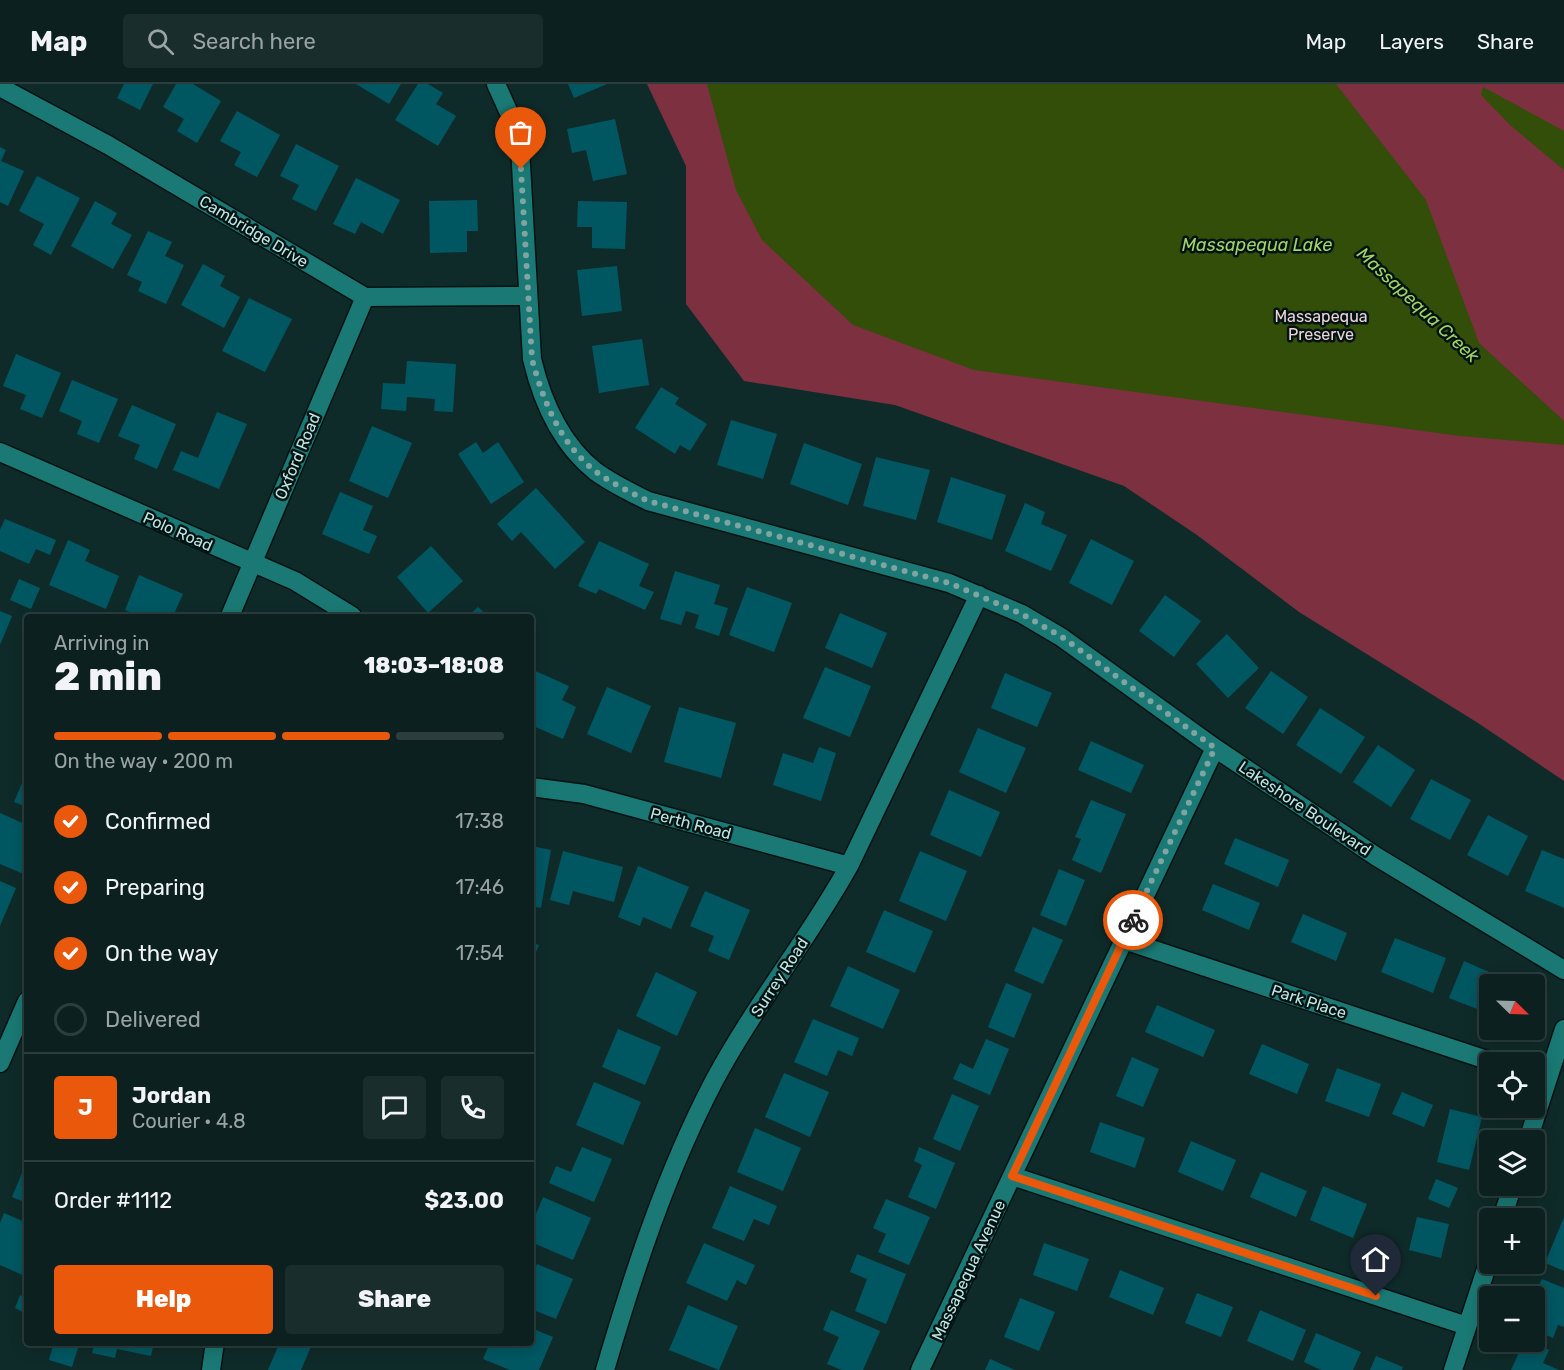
<!DOCTYPE html>
<html lang="en">
<head>
<meta charset="utf-8">
<style>
  :root { --surface:#0b201f; --page:#192d2c; --text:#f1f3f6; --muted:#9aa3a4; --line:#2b3e3d; --accent:#ea580c }
  body { margin:0; font-family:Rubik,sans-serif; background:var(--page); color:var(--text); height:100vh; display:flex; flex-direction:column; font-size:22px; white-space:nowrap }
  * { box-sizing:border-box; margin:0 }
  p { font-size:20px; color:var(--muted) }
  .icon { flex:none; width:33px; height:33px; fill:none; stroke:currentColor; stroke-width:2; stroke-linecap:round; stroke-linejoin:round }
  .map { position:relative; flex:1; overflow:hidden }
  .details { position:absolute; left:24px; top:530px; width:510px; height:732px; display:flex; flex-direction:column; background:var(--surface); border-radius:6px; box-shadow:0 3px 15px #0003,0 0 0 2px var(--line) }
  .details>* { flex:none }
  .needle { width:39px; rotate:113deg }
  .tools { position:absolute; left:1479px; top:890px; display:grid; gap:12px }
  .tools a { display:grid; place-items:center; width:66px; height:66px; border-radius:6px; background:var(--surface); box-shadow:0 3px 15px #0003,0 0 0 2px var(--line); font-size:30px }
  .pin { position:absolute; display:grid; place-items:center; width:51px; height:51px; color:#fff; margin:-62px -26px; border-radius:50% 50% 50% 0; rotate:-45deg; box-shadow:0 0 6px #0007 }
  .pin .icon { rotate:45deg }
  .courier { position:absolute; display:grid; place-items:center; width:60px; height:60px; margin:-30px; border:4px solid #ea580c; border-radius:50%; background:#fff; color:#222; box-shadow:0 2px 8px #0007 }
  .head em { font-style:normal; font-weight:800 }
  .head div { display:flex; flex-direction:column-reverse }
  .head { display:flex; align-items:center; justify-content:space-between; height:102px; padding:0 30px }
  h1 { font-size:39px; font-weight:800; line-height:45px }
  .bar { display:grid; grid-template-columns:repeat(4,1fr); gap:9px 6px; align-content:center; height:72px; padding:0 30px }
  .bar i { height:8px; border-radius:4px; background:var(--line) }
  .bar .selected { background:var(--accent) }
  .bar p { grid-column:span 4 }
  .line { display:flex; align-items:center; gap:15px; padding:0 30px; border-top:2px solid var(--line) }
  .line div { flex:1 }
  .round { display:grid; place-items:center; flex:none; width:63px; height:63px; border-radius:6px; background:var(--page) }
  ol { padding:0 30px; list-style:none }
  li { display:flex; align-items:center; gap:18px; height:66px }
  li p { margin-inline-start:auto }
  li .icon { padding:6px; border-radius:50%; background:var(--accent); color:#fff; stroke-width:4 }
  li:last-child { color:var(--muted) }
  li i { width:33px; height:33px; border:3px solid var(--line); border-radius:50% }
  .action { display:flex; gap:12px; margin-top:auto; padding:12px 30px }
  .action a { flex:1; height:69px; border-radius:6px; background:var(--accent); color:#fff; font-size:24px; font-weight:800; line-height:69px; text-align:center }
  .action a+a { background:var(--page); color:var(--text) }
  header { display:flex; align-items:center; gap:36px; box-sizing:border-box; height:84px; padding:0 30px; background:var(--surface); border-bottom:2px solid var(--line) }
  header strong { font-size:28px }
  nav { display:flex; gap:33px; margin-inline-start:auto; font-size:21px }
  .search { width:420px; height:54px; background:var(--page); display:flex; align-items:center; gap:15px; box-sizing:border-box; padding:0 21px; border-radius:6px; color:var(--muted); font-size:22px }
  .map>svg:first-child { display:block }
  .green { fill:#7c3040 }
  .water { fill:#334e08 }
  .building { fill:#005762 }
  .lines { fill:none; stroke-linecap:round; stroke-linejoin:round }
  .minor-casing { stroke:#001312; stroke-width:21 }
  .minor { stroke:#1a7974; stroke-width:18 }
  .done { stroke:#80a4a1; stroke-width:6; stroke-dasharray:0 10.8 }
  .route { stroke:#ea580c; stroke-width:8 }
  .labels { text-anchor:middle; stroke-width:5; stroke-linejoin:round; paint-order:stroke }
  .street-label { font-size:16px; fill:#bde5e2; stroke:#001312 }
  .park-label { font-size:16px; fill:#eed3d6; stroke:#001312 }
  .water-label { font-size:18px; font-style:italic; fill:#a1d464; stroke:#001312 }
</style>
</head>
<body>
<header>
<strong>Map</strong>
<div class="search"><svg class="icon" aria-label="search" viewBox="0 0 24 24"><circle cx="10" cy="10" r="6"/><path d="M15 15l6 6"/></svg>Search here</div>
<nav><a>Map</a><a>Layers</a><a>Share</a></nav>
</header>
<div class="map">
<svg width="1564" height="1286" viewBox="0 0 1564 1286">
  <rect width="100%" height="100%" fill="#0f2b29"/>
  <path class="green" d="M 647,0 L 1564,0 L 1564,697 L 1478,639 L 1299,528 L 1197,451 L 1124,402 L 895,321 L 744,297 L 686,220 L 686,82 Z"/>
  <path class="water" d="M 707,0 L 1336,0 L 1426,116 L 1479,259 L 1564,337 L 1564,361 L 1460,352 L 974,286 L 853,241 L 762,156 L 736,106 Z
    M 1483,3 L 1564,47 L 1564,86 L 1510,41 L 1481,11 Z"/>
  <path class="building" d="M 124,0 L 153,0 L 140,26 L 117,14 Z
    M 176,0 L 193,0 L 221,17 L 197,59 L 177,47 L 184,35 L 163,23 Z
    M 356,0 L 401,0 L 389,20 Z
    M 418,0 L 428,0 L 443,9 L 436,20 L 456,32 L 438,62 L 395,36 Z
    M 568,0 L 607,0 L 574,14 Z
    M 237,27 L 280,51 L 257,93 L 234,81 L 241,68 L 220,57 Z
    M 615,35 L 627,90 L 593,97 L 586,66 L 572,69 L 567,45 Z
    M 296,60 L 339,82 L 316,127 L 292,115 L 299,101 L 280,92 Z
    M 0,63 L 6,66 L 1,77 L 24,87 L 8,122 L 0,118 Z
    M 37,92 L 80,114 L 51,171 L 33,161 L 44,140 L 19,127 Z
    M 356,94 L 400,116 L 383,150 L 361,138 L 355,150 L 333,140 Z
    M 477,116 L 478,147 L 467,147 L 467,168 L 430,169 L 429,117 Z
    M 95,117 L 117,129 L 111,140 L 132,151 L 113,185 L 71,162 Z
    M 578,117 L 627,118 L 625,165 L 592,164 L 592,143 L 577,143 Z
    M 148,147 L 172,158 L 165,172 L 184,181 L 166,220 L 138,207 L 142,198 L 127,191 Z
    M 203,180 L 225,192 L 220,202 L 240,213 L 224,244 L 181,221 Z
    M 617,182 L 622,227 L 582,232 L 577,186 Z
    M 249,214 L 292,235 L 265,288 L 222,267 Z
    M 642,255 L 649,301 L 599,309 L 592,262 Z
    M 16,270 L 61,289 L 42,334 L 20,325 L 26,311 L 3,302 Z
    M 407,277 L 456,280 L 453,328 L 434,327 L 435,315 L 407,313 L 406,327 L 381,325 L 383,299 L 405,300 Z
    M 72,296 L 118,315 L 99,359 L 77,350 L 82,337 L 59,327 Z
    M 661,303 L 679,314 L 675,320 L 707,340 L 690,367 L 680,361 L 675,370 L 635,344 Z
    M 132,321 L 176,340 L 157,385 L 134,375 L 140,361 L 118,352 Z
    M 217,328 L 247,340 L 219,405 L 173,386 L 181,367 L 198,374 Z
    M 731,336 L 777,350 L 763,395 L 717,381 Z
    M 372,342 L 412,359 L 388,414 L 349,397 Z
    M 476,358 L 483,369 L 498,358 L 524,398 L 491,420 L 458,370 Z
    M 804,359 L 862,380 L 848,421 L 790,400 Z
    M 876,373 L 930,386 L 916,436 L 863,422 Z
    M 951,393 L 1006,411 L 992,456 L 937,438 Z
    M 536,404 L 585,458 L 555,485 L 521,448 L 512,457 L 497,440 Z
    M 340,408 L 373,422 L 363,446 L 377,452 L 369,470 L 322,450 Z
    M 1025,419 L 1045,428 L 1041,440 L 1067,451 L 1051,487 L 1005,467 Z
    M 5,435 L 56,456 L 50,471 L 36,465 L 29,480 L 0,467 L 0,446 Z
    M 1091,455 L 1134,477 L 1112,521 L 1069,499 Z
    M 68,456 L 90,466 L 85,477 L 119,492 L 106,525 L 49,501 Z
    M 599,457 L 649,480 L 639,502 L 654,508 L 645,526 L 599,505 L 596,510 L 578,502 Z
    M 431,462 L 463,497 L 428,529 L 397,493 Z
    M 675,487 L 720,501 L 714,520 L 728,524 L 719,552 L 695,544 L 699,531 L 686,527 L 681,541 L 660,535 Z
    M 139,491 L 183,510 L 173,532 L 135,532 L 136,531 L 125,526 Z
    M 19,495 L 40,504 L 31,525 L 10,516 Z
    M 747,503 L 792,519 L 774,568 L 729,551 Z
    M 1165,511 L 1201,537 L 1174,573 L 1139,547 Z
    M 478,523 L 488,532 L 468,532 Z
    M 0,527 L 12,532 L 0,561 Z
    M 840,529 L 887,549 L 872,584 L 825,564 Z
    M 1227,550 L 1259,584 L 1228,614 L 1196,580 Z
    M 825,583 L 871,602 L 850,653 L 803,634 Z
    M 531,585 L 569,602 L 562,616 L 576,623 L 563,655 L 531,641 Z
    M 1271,587 L 1308,613 L 1283,650 L 1245,624 Z
    M 1005,589 L 1052,609 L 1037,643 L 991,624 Z
    M 607,603 L 651,622 L 631,669 L 587,650 Z
    M 679,623 L 736,639 L 721,694 L 664,678 Z
    M 1320,624 L 1365,653 L 1341,690 L 1296,661 Z
    M 978,644 L 1026,664 L 1006,709 L 959,688 Z
    M 1091,657 L 1144,681 L 1131,709 L 1078,686 Z
    M 1378,661 L 1415,686 L 1391,723 L 1353,698 Z
    M 819,663 L 836,669 L 821,717 L 773,701 L 783,669 L 813,679 Z
    M 27,687 L 27,723 L 14,718 Z
    M 1431,695 L 1471,716 L 1450,756 L 1410,735 Z
    M 949,706 L 1000,728 L 981,773 L 930,751 Z
    M 1091,716 L 1126,730 L 1101,789 L 1072,776 L 1081,755 L 1075,753 Z
    M 0,729 L 27,741 L 26,791 L 0,780 Z
    M 1488,731 L 1528,752 L 1508,792 L 1467,771 Z
    M 1235,754 L 1289,776 L 1278,803 L 1224,780 Z
    M 531,762 L 551,766 L 541,824 L 531,822 Z
    M 1542,766 L 1564,775 L 1564,824 L 1525,807 Z
    M 563,767 L 623,783 L 614,818 L 573,807 L 569,821 L 550,816 Z
    M 920,767 L 967,787 L 946,837 L 899,817 Z
    M 638,782 L 689,803 L 671,845 L 643,833 L 640,842 L 618,833 Z
    M 1059,785 L 1085,796 L 1066,842 L 1040,831 Z
    M 0,797 L 16,804 L 0,842 Z
    M 1213,800 L 1260,819 L 1249,846 L 1202,826 Z
    M 705,807 L 750,826 L 729,876 L 708,867 L 714,852 L 690,842 Z
    M 884,826 L 933,847 L 915,889 L 866,868 Z
    M 1303,830 L 1347,849 L 1336,877 L 1291,858 Z
    M 1033,843 L 1063,856 L 1043,900 L 1014,887 Z
    M 1395,854 L 1446,874 L 1433,909 L 1381,888 Z
    M 531,858 L 539,861 L 531,880 Z
    M 1464,877 L 1489,888 L 1487,893 L 1503,900 L 1490,900 L 1490,930 L 1449,914 Z
    M 848,882 L 900,906 L 883,945 L 830,922 Z
    M 656,888 L 697,908 L 677,952 L 636,932 Z
    M 1006,899 L 1032,910 L 1014,954 L 988,943 Z
    M 1157,921 L 1215,946 L 1203,973 L 1145,948 Z
    M 813,935 L 859,954 L 852,972 L 838,966 L 827,992 L 794,978 Z
    M 618,945 L 661,963 L 645,1001 L 602,983 Z
    M 986,955 L 1009,965 L 990,1011 L 953,995 L 960,979 L 973,985 Z
    M 1262,960 L 1309,980 L 1297,1010 L 1249,990 Z
    M 1132,973 L 1159,985 L 1143,1023 L 1116,1012 Z
    M 1337,984 L 1381,1000 L 1369,1033 L 1325,1017 Z
    M 784,989 L 829,1008 L 810,1053 L 765,1033 Z
    M 594,998 L 641,1018 L 623,1061 L 576,1041 Z
    M 1402,1008 L 1433,1021 L 1424,1043 L 1392,1030 Z
    M 952,1010 L 979,1022 L 960,1067 L 933,1055 Z
    M 1450,1025 L 1482,1033 L 1469,1086 L 1437,1078 Z
    M 1100,1038 L 1145,1054 L 1135,1084 L 1090,1068 Z
    M 755,1044 L 801,1064 L 783,1107 L 737,1088 Z
    M 1191,1057 L 1236,1076 L 1223,1107 L 1178,1088 Z
    M 582,1063 L 612,1075 L 594,1118 L 549,1099 L 556,1082 L 571,1088 Z
    M 919,1063 L 955,1079 L 936,1125 L 908,1113 L 922,1081 L 914,1077 Z
    M 27,1077 L 27,1119 L 12,1113 Z
    M 1261,1088 L 1307,1107 L 1296,1133 L 1250,1113 Z
    M 1436,1095 L 1458,1104 L 1449,1124 L 1428,1115 Z
    M 730,1102 L 777,1122 L 769,1141 L 754,1135 L 744,1157 L 712,1144 Z
    M 1323,1102 L 1367,1120 L 1353,1154 L 1310,1136 Z
    M 543,1113 L 591,1134 L 573,1176 L 531,1158 L 531,1142 Z
    M 886,1115 L 930,1133 L 909,1181 L 878,1168 L 886,1150 L 873,1144 Z
    M 4,1129 L 27,1139 L 27,1193 L 0,1181 L 0,1139 Z
    M 1417,1133 L 1449,1140 L 1441,1174 L 1409,1166 Z
    M 1564,1133 L 1564,1187 L 1545,1179 Z
    M 704,1159 L 755,1181 L 746,1201 L 737,1196 L 727,1217 L 686,1199 Z
    M 1044,1159 L 1089,1175 L 1077,1207 L 1033,1191 Z
    M 857,1170 L 906,1190 L 886,1240 L 855,1227 L 867,1195 L 850,1188 Z
    M 537,1180 L 573,1195 L 556,1235 L 531,1225 L 531,1194 Z
    M 1120,1186 L 1164,1204 L 1153,1231 L 1109,1213 Z
    M 1542,1195 L 1564,1204 L 1564,1243 L 1558,1241 L 1553,1254 L 1534,1246 L 1534,1212 Z
    M 1197,1209 L 1233,1223 L 1221,1253 L 1185,1239 Z
    M 20,1211 L 27,1214 L 27,1230 L 15,1224 Z
    M 1020,1214 L 1055,1228 L 1039,1267 L 1004,1253 Z
    M 688,1221 L 738,1242 L 719,1286 L 669,1266 Z
    M 831,1226 L 880,1247 L 863,1286 L 842,1286 L 827,1280 L 839,1253 L 823,1246 Z
    M 1260,1226 L 1306,1246 L 1293,1277 L 1247,1257 Z
    M 531,1244 L 553,1253 L 539,1286 L 510,1286 L 483,1275 L 490,1258 L 531,1258 Z
    M 1316,1249 L 1361,1268 L 1353,1286 L 1321,1286 L 1304,1278 Z
    M 1524,1257 L 1529,1257 L 1549,1266 L 1543,1279 L 1559,1286 L 1511,1286 Z
    M 54,1258 L 80,1258 L 72,1283 L 49,1276 Z
    M 95,1258 L 154,1258 L 151,1272 L 117,1265 L 115,1274 L 92,1269 Z
    M 280,1258 L 313,1258 L 301,1286 L 268,1286 Z
    M 1376,1272 L 1403,1283 L 1402,1286 L 1370,1286 Z
    M 990,1275 L 1015,1286 L 985,1286 Z"/>
  <g class="lines">
    <defs>
      <path id="minor" d="M 496,0 L 510,31 L 520,63 L 532,275 C 542,317 560,359 595,387 C 611,399 630,408 648,417 L 949,499 L 1022,530 L 1061,553 L 1215,664 L 1377,773 L 1564,886
        M 0,3 L 108,61 L 365,213 L 528,212
        M 0,368 L 295,497 L 352,532
        M 230,532 L 365,213
        M 531,703 L 584,710 L 849,782
        M 1124,856 L 1493,978
        M 0,979 L 27,917
        M 1528,1056 L 1564,945
        M 1012,1092 L 1467,1242
        M 1502,1134 L 1513,1101
        M 211,1286 L 215,1258
        M 605,1286 C 634,1187 666,1089 714,997 C 754,922 808,856 849,782 L 979,511
        M 920,1286 L 1215,664
        M 1453,1286 L 1490,1173"/>
    </defs>
    <use href="#minor" class="minor-casing"/>
    <use href="#minor" class="minor"/>
  </g>
  <g class="lines">
    <path class="done" d="M 521,85 L 532,275 C 543,317 560,359 595,387 C 611,399 630,408 648,417 L 949,499 L 1022,530 L 1062,553 L 1215,664 L 1133,836"/>
    <path class="route" d="M 1133,836 L 1012,1092 L 1376,1212"/>
  </g>
  <g class="labels">
    <g class="street-label">
      <text transform="translate(254 147) rotate(31)" y="6">Cambridge Drive</text>
      <text transform="translate(297 372) rotate(-67)" y="6">Oxford Road</text>
      <text transform="translate(178 447) rotate(24)" y="6">Polo Road</text>
      <text transform="translate(1305 724) rotate(34)" y="6">Lakeshore Boulevard</text>
      <text transform="translate(691 739) rotate(15)" y="6">Perth Road</text>
      <text transform="translate(779 893) rotate(-57)" y="6">Surrey Road</text>
      <text transform="translate(1309 917) rotate(18)" y="6">Park Place</text>
      <text transform="translate(968 1186) rotate(-65)" y="6">Massapequa Avenue</text>
    </g>
    <g class="park-label">
      <text x="1321" y="238">Massapequa<tspan x="1321" dy="18">Preserve</tspan></text>
    </g>
    <g class="water-label">
      <text x="1257" y="167">Massapequa Lake</text>
      <text transform="translate(1418 221) rotate(43)" y="6">Massapequa Creek</text>
    </g>
  </g>
</svg>
<div class="tools">
<a><svg class="needle" viewBox="-14 -14 28 28"><path d="M0-13l5 13h-10z" fill="#e53935"/><path d="M0 13l5-13h-10z" fill="#9aa3a4"/></svg></a>
<a><svg class="icon" aria-label="locate" viewBox="0 0 24 24"><circle cx="12" cy="12" r="6"/><path d="M12 2v4M12 18v4M2 12h4M18 12h4"/></svg></a>
<a><svg class="icon" aria-label="layers" viewBox="0 0 24 24"><path d="M12 4l9 5-9 5-9-5zM3 14l9 5 9-5"/></svg></a>
<a>+</a>
<a>−</a>
</div>
<div class="pin" style="left:521px;top:85px;background:#ea580c"><svg class="icon" aria-label="bag" viewBox="0 0 24 24"><path d="M5 8h14l-1 12H6zM9 8a3 3 0 0 1 6 0"/></svg></div>
<div class="pin" style="left:1376px;top:1212px;background:#1f2937"><svg class="icon" aria-label="home" viewBox="0 0 24 24"><path d="M3 11l9-7 9 7M6 9v11h12V9"/></svg></div>
<div class="courier" style="left:1133px;top:836px"><svg class="icon" aria-label="bike" viewBox="0 0 24 24"><circle cx="6" cy="16" r="4"/><circle cx="18" cy="16" r="4"/><path d="M6 16l4-8h5l3 8M10 8l3 8H6M13 5h3"/></svg></div>
<section class="details">
<div class="head"><div><h1>2 min</h1><p>Arriving in</p></div><em>18:03–18:08</em></div>
<div class="bar"><i class="selected"></i><i class="selected"></i><i class="selected"></i><i></i><p>On the way · 200 m</p></div>
<ol>
<li><svg class="icon" aria-label="check" viewBox="0 0 24 24"><path d="M5 12l5 5 9-10"/></svg>Confirmed<p>17:38</p></li>
<li><svg class="icon" aria-label="check" viewBox="0 0 24 24"><path d="M5 12l5 5 9-10"/></svg>Preparing<p>17:46</p></li>
<li><svg class="icon" aria-label="check" viewBox="0 0 24 24"><path d="M5 12l5 5 9-10"/></svg>On the way<p>17:54</p></li>
<li><i></i>Delivered</li>
</ol>
<div class="line" style="height:108px"><b class="round" style="background:var(--accent);color:#fff">J</b><div><b>Jordan</b><p>Courier · 4.8</p></div><a class="round"><svg class="icon" aria-label="chat" viewBox="0 0 24 24"><path d="M4 5h16v11H9l-5 4z"/></svg></a><a class="round"><svg class="icon" aria-label="phone" viewBox="0 0 24 24"><path d="M5 4h4l2 5-3 2q2 4 5 5l2-3 5 2v4C11 20 4 13 5 4z"/></svg></a></div>
<div class="line" style="height:78px"><div>Order #1112</div><b>$23.00</b></div>
<div class="action"><a>Help</a><a>Share</a></div>
</section>
</div>
</body>
</html>
